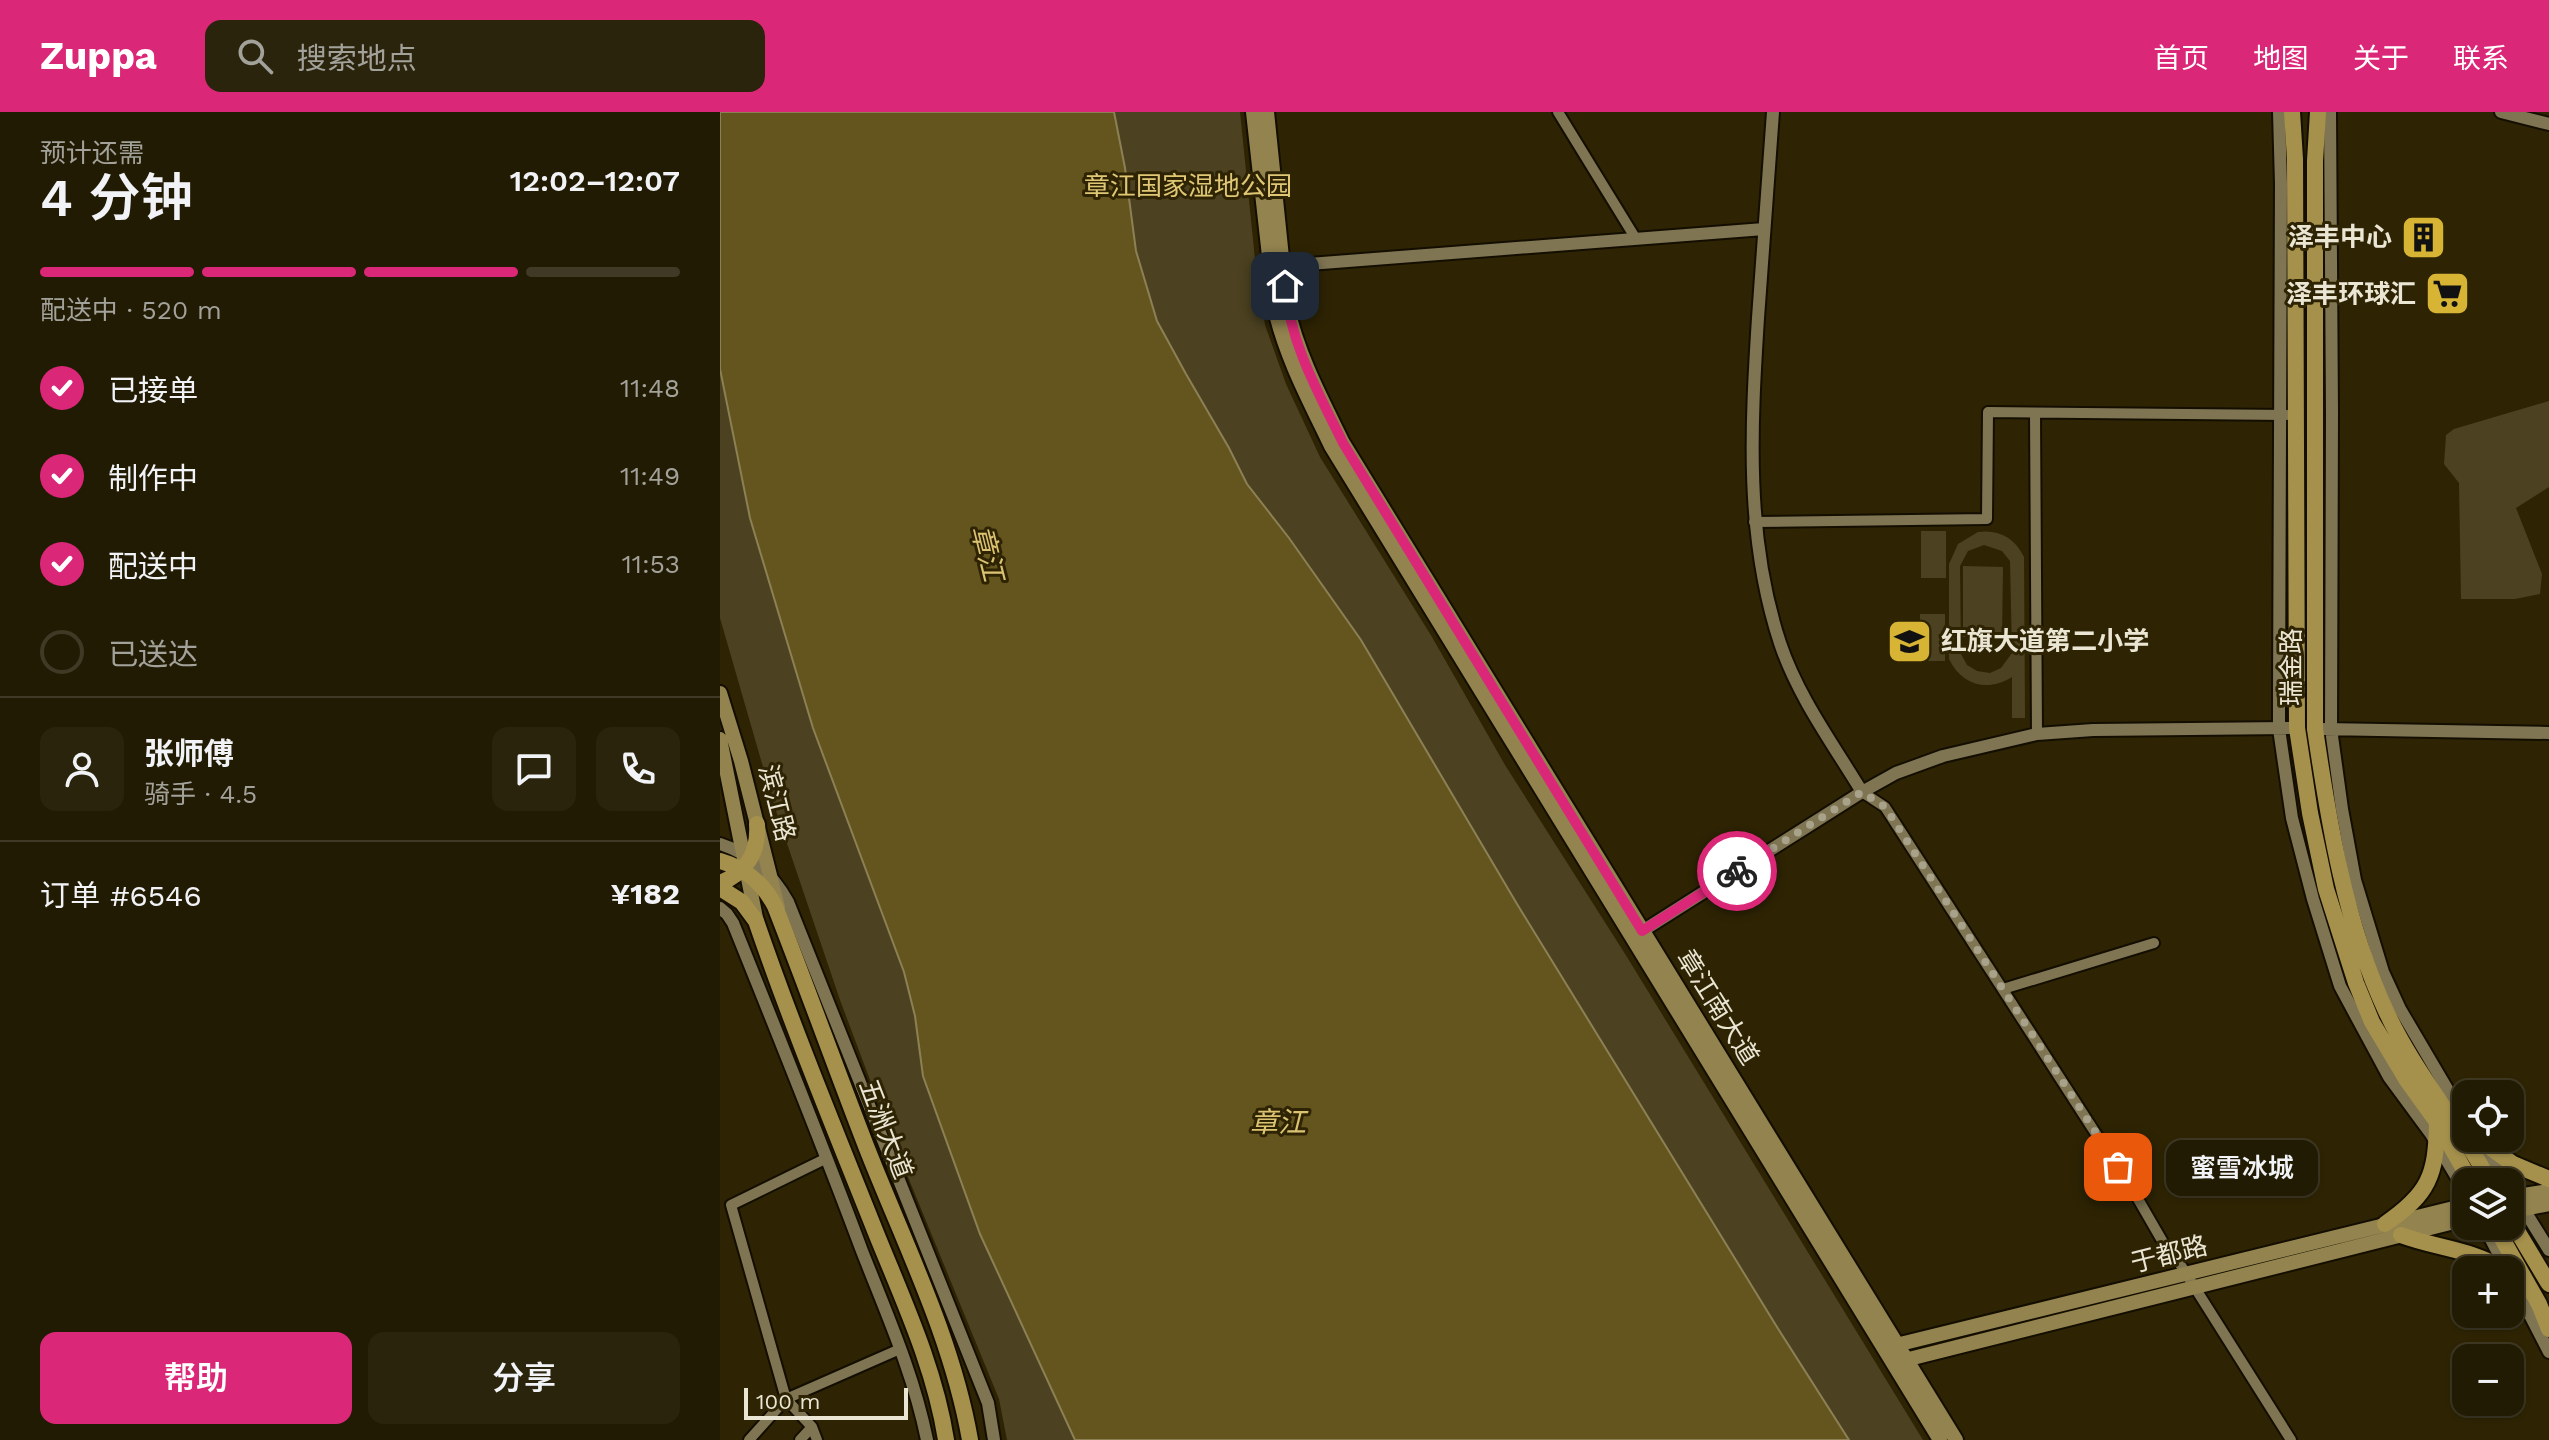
<!DOCTYPE html>
<html lang="zh">
<head>
<meta charset="utf-8">
<style>
  :root { --surface:#221b03; --page:#2a240d; --text:#f1f3f6; --muted:#a2a19a; --line:#3f3925; --accent:#db2777 }
  body { margin:0; font-family:"Work Sans","Noto Sans SC",sans-serif; background:var(--page); color:var(--text); height:100vh; display:flex; flex-direction:column; font-size:30px; white-space:nowrap }
  * { box-sizing:border-box; margin:0 }
  p { font-size:26px; color:var(--muted) }
  .icon { flex:none; width:44px; height:44px; fill:none; stroke:currentColor; stroke-width:2; stroke-linecap:round; stroke-linejoin:round }
  .map { position:relative; flex:1; overflow:hidden }
  .details { display:flex; flex-direction:column; background:var(--surface); width:720px }
  .details>* { flex:none }
  .buttons { position:absolute; left:1732px; top:968px; display:grid; gap:16px }
  .buttons a { display:grid; place-items:center; width:72px; height:72px; border-radius:16px; background:var(--surface); box-shadow:0 2px 6px #0004,0 0 0 2px var(--line); font-size:40px }
  .scale { position:absolute; left:24px; bottom:20px; width:164px; box-sizing:border-box; padding-left:8px; border:4px solid #ebe6d4; border-top:0; font-size:22px; line-height:28px; white-space:nowrap; color:#ebe6d4; -webkit-text-stroke:6px #2e2404; paint-order:stroke }
  .pin { position:absolute; display:grid; place-items:center; width:68px; height:68px; color:#fff; margin:-34px; border-radius:16px; box-shadow:0 4px 12px #0006 }
  .courier { position:absolute; display:grid; place-items:center; width:80px; height:80px; margin:-40px; border:6px solid #db2777; border-radius:50%; background:#fff; color:#222; box-shadow:0 2px 10px #0007 }
  .bubble { position:absolute; height:56px; border-radius:16px; background:var(--surface); box-shadow:0 2px 6px #0004,0 0 0 2px var(--line); font-size:26px; font-weight:600; line-height:56px; text-align:center }
  .overview em { font-style:normal; font-weight:600 }
  .overview div { display:flex; flex-direction:column-reverse }
  .overview { display:flex; align-items:center; justify-content:space-between; height:136px; padding:0 40px }
  h1 { font-size:52px; font-weight:600; line-height:60px }
  .bar { display:grid; grid-template-columns:repeat(4,1fr); gap:12px 8px; align-content:center; height:96px; padding:0 40px }
  .bar i { height:10px; border-radius:6px; background:var(--line) }
  .bar .selected { background:var(--accent) }
  .bar p { grid-column:span 4 }
  .line { display:flex; align-items:center; gap:20px; padding:0 40px; border-top:2px solid var(--line) }
  .line div { flex:1 }
  .round { display:grid; place-items:center; flex:none; width:84px; height:84px; border-radius:16px; background:var(--page) }
  ol { padding:0 40px; list-style:none }
  li { display:flex; align-items:center; gap:24px; height:88px }
  li p { margin-inline-start:auto }
  li .icon { padding:8px; border-radius:50%; background:var(--accent); color:#fff; stroke-width:4 }
  li:last-child { color:var(--muted) }
  li i { width:44px; height:44px; border:4px solid var(--line); border-radius:50% }
  .button { display:flex; gap:16px; margin-top:auto; padding:16px 40px }
  .button a { flex:1; height:92px; border-radius:16px; background:var(--accent); color:#fff; font-size:32px; font-weight:600; line-height:92px; text-align:center }
  .button a+a { background:var(--page); color:var(--text) }
  header { display:flex; align-items:center; gap:48px; box-sizing:border-box; height:112px; padding:0 40px; background:var(--accent); color:#fff }
  header strong { font-size:38px }
  nav { display:flex; gap:44px; margin-inline-start:auto; font-size:28px }
  .search { width:560px; height:72px; background:var(--page); display:flex; align-items:center; gap:20px; box-sizing:border-box; padding:0 28px; border-radius:16px; color:var(--muted); font-size:30px }
  main { display:flex; flex:1; min-height:0 }
  .map>svg:first-child { display:block }
  .green { fill:#4c4221; fill-rule:evenodd }
  .water { fill:#64541e; stroke:#8c8055; stroke-width:2 }
  .lines { fill:none; stroke-linecap:round; stroke-linejoin:round }
  .minor-casing { stroke:#140e00; stroke-width:14 }
  .tertiary-casing { stroke:#140e00; stroke-width:16 }
  .secondary-casing { stroke:#140e00; stroke-width:18 }
  .primary-casing { stroke:#140e00; stroke-width:20 }
  .minor { stroke:#7f7553; stroke-width:10 }
  .tertiary { stroke:#7f7553; stroke-width:12 }
  .secondary { stroke:#92834f; stroke-width:14 }
  .primary { stroke:#a5914c; stroke-width:16 }
  .done { stroke:#a9a28b; stroke-width:8; stroke-dasharray:0 14.4 }
  .route { stroke:#db2777; stroke-width:10 }
  .labels { text-anchor:middle; stroke-width:6; stroke-linejoin:round; paint-order:stroke }
  .park-label { font-size:26px; fill:#dfc775; stroke:#2e2404 }
  .poi-label { font-size:26px; font-weight:bold; fill:#ebe6d4; stroke:#2e2404; text-anchor:end }
  .street-label { font-size:26px; fill:#ebe6d4; stroke:#2e2404 }
  .water-label { font-size:28px; font-style:italic; fill:#dcc372; stroke:#2e2404 }
</style>
</head>
<body>
<header>
<strong>Zuppa</strong>
<div class="search"><svg class="icon" aria-label="search" viewBox="0 0 24 24"><circle cx="10" cy="10" r="6"/><path d="M15 15l6 6"/></svg>搜索地点</div>
<nav><a>首页</a><a>地图</a><a>关于</a><a>联系</a></nav>
</header>
<main>
<section class="details">
<div class="overview"><div><h1>4 分钟</h1><p>预计还需</p></div><em>12:02–12:07</em></div>
<div class="bar"><i class="selected"></i><i class="selected"></i><i class="selected"></i><i></i><p>配送中 · 520 m</p></div>
<ol>
<li><svg class="icon" aria-label="check" viewBox="0 0 24 24"><path d="M5 12l5 5 9-10"/></svg>已接单<p>11:48</p></li>
<li><svg class="icon" aria-label="check" viewBox="0 0 24 24"><path d="M5 12l5 5 9-10"/></svg>制作中<p>11:49</p></li>
<li><svg class="icon" aria-label="check" viewBox="0 0 24 24"><path d="M5 12l5 5 9-10"/></svg>配送中<p>11:53</p></li>
<li><i></i>已送达</li>
</ol>
<div class="line" style="height:144px"><a class="round"><svg class="icon" aria-label="person" viewBox="0 0 24 24"><circle cx="12" cy="8" r="4"/><path d="M4 21q1-7 8-7t8 7"/></svg></a><div><b>张师傅</b><p>骑手 · 4.5</p></div><a class="round"><svg class="icon" aria-label="chat" viewBox="0 0 24 24"><path d="M4 5h16v11H9l-5 4z"/></svg></a><a class="round"><svg class="icon" aria-label="phone" viewBox="0 0 24 24"><path d="M5 4h4l2 5-3 2q2 4 5 5l2-3 5 2v4C11 20 4 13 5 4z"/></svg></a></div>
<div class="line" style="height:104px"><div>订单 #6546</div><b>¥182</b></div>
<div class="button"><a>帮助</a><a>分享</a></div>
</section>
<div class="map">
<svg width="1829" height="1328" viewBox="0 0 1829 1328">
  <rect width="100%" height="100%" fill="#2e2404"/>
  <path class="green" d="M 394,0 L 520,0 L 536,157 L 545,213 L 566,272 L 600,345 L 712,525 L 785,653 L 907,845 L 1203,1328 L 1129,1328 L 1057,1215 L 797,792 L 641,528 L 569,426 L 527,372 L 509,336 L 466,262 L 437,209 L 416,139 L 405,56 Z
    M 0,257 L 30,406 L 93,616 L 184,860 L 195,904 L 203,964 L 260,1122 L 355,1328 L 287,1328 L 279,1287 L 170,1021 L 120,888 L 54,693 L 0,506 Z
    M 1829,289 L 1829,375 L 1796,396 L 1822,462 L 1820,482 L 1795,487 L 1741,487 L 1739,371 L 1724,352 L 1726,323 L 1734,317 Z
    M 1201,419 L 1226,419 L 1226,466 L 1201,466 Z
    M 1258,420 C 1279,417 1295,426 1304,445 L 1305,606 L 1292,606 L 1292,565 C 1268,580 1242,574 1229,547 L 1229,452 L 1238,432 ZM 1264,433 L 1282,439 L 1290,449 L 1292,541 L 1281,556 L 1270,561 L 1257,559 L 1247,553 L 1241,542 L 1240,454 L 1248,439 Z
    M 1243,454 L 1283,455 L 1282,525 L 1243,525 Z
    M 1200,502 L 1225,502 L 1225,549 L 1200,549 Z"/>
  <path class="water" d="M 0,0 L 394,0 L 405,56 L 416,139 L 437,209 L 466,262 L 509,336 L 527,372 L 569,426 L 641,528 L 797,792 L 1057,1215 L 1129,1328 L 355,1328 L 260,1122 L 203,964 L 195,904 L 184,860 L 93,616 L 30,406 L 0,257 Z"/>
  <g class="lines">
    <defs>
      <path id="minor" d="M 838,0 L 916,127
        M 1315,301 L 1317,622
        M 1034,410 L 1267,407 L 1268,300 L 1567,303
        M 1142,680 L 1165,695 L 1418,1087 L 1444,1132 L 1460,1152 L 1571,1328
        M 1283,877 L 1434,831
        M 29,1328 L 66,1287 L 180,1237
        M 80,1328 L 92,1315
        M 97,1328 L 92,1315 L 66,1287 L 11,1093 L 107,1046"/>
      <path id="tertiary" d="M 1053,0 C 1048,69 1043,137 1038,206 C 1031,316 1025,425 1060,531 C 1078,585 1113,632 1142,680
        M 1559,0 L 1561,72 L 1559,582 L 1559,617 L 1572,706 L 1593,787 L 1620,874 L 1669,965 L 1711,1022 L 1746,1081
        M 1610,0 L 1612,301 L 1611,617 L 1622,697 L 1635,768 L 1663,860 L 1680,897 L 1746,1009
        M 1781,0 L 1829,12
        M 563,154 L 1044,117
        M 1604,617 L 1829,621
        M 0,732 C 31,742 52,761 68,790 L 268,1291 L 274,1328
        M 0,796 L 7,802 L 13,811 C 57,920 101,1029 142,1139 C 166,1200 194,1263 207,1328
        M 916,823 L 1142,680 L 1176,661 L 1223,644 L 1317,622 L 1373,618 L 1577,616
        M 1765,1035 L 1787,1070
        M 1790,1075 L 1829,1138
        M 1764,1114 L 1787,1158
        M 1790,1164 L 1829,1240"/>
      <path id="secondary" d="M 533,0 L 555,198 C 566,246 590,290 611,334 L 1220,1328
        M 547,0 L 567,194 C 578,243 601,286 623,331 L 1236,1328
        M 0,581 L 21,649 L 58,795
        M 0,627 L 37,811
        M 1790,1085 L 1829,1079
        M 1790,1100 L 1829,1092
        M 1172,1234 L 1746,1093
        M 1181,1249 L 1746,1107"/>
      <path id="primary" d="M 1572,0 L 1575,47 L 1577,616 L 1590,701 L 1606,777 L 1636,871 L 1652,910 L 1686,967 L 1717,1010 L 1751,1070
        M 1598,0 L 1595,49 L 1595,617 C 1609,712 1625,811 1666,899 C 1694,960 1739,1011 1770,1070
        M 0,749 C 25,756 43,771 55,794 C 86,873 115,954 146,1034 C 184,1131 232,1225 250,1328
        M 0,771 C 26,761 39,740 37,712
        M 0,776 L 22,790 L 36,809 C 72,914 115,1018 156,1121 C 183,1188 215,1256 226,1328
        M 1757,1026 L 1793,1052 L 1829,1067
        M 1790,1107 L 1829,1172
        M 1665,1112 C 1709,1082 1716,1063 1717,1012
        M 1775,1114 L 1819,1192 L 1829,1217
        M 1681,1123 C 1719,1137 1748,1136 1785,1158"/>
    </defs>
    <use href="#minor" class="minor-casing"/>
    <use href="#tertiary" class="tertiary-casing"/>
    <use href="#secondary" class="secondary-casing"/>
    <use href="#primary" class="primary-casing"/>
    <use href="#minor" class="minor"/>
    <use href="#tertiary" class="tertiary"/>
    <use href="#secondary" class="secondary"/>
    <use href="#primary" class="primary"/>
  </g>
  <g class="lines">
    <path class="done" d="M 1017,759 L 1142,680 L 1165,695 L 1398,1055"/>
    <path class="route" d="M 565,174 C 570,231 598,280 623,331 L 922,819 L 1017,759"/>
  </g>
  <defs>
    <symbol id="building-square" viewBox="-11 -11 22 22"><rect x="-9" y="-9" width="18" height="18" rx="4" fill="#d7b434" stroke="#2e2404"/><path d="M-4-6H4V6H1V3H-1V6H-4ZM-2.5-4.3h1.7v1.8h-1.7ZM.8-4.3h1.7v1.8H.8ZM-2.5-1h1.7V.8h-1.7ZM.8-1h1.7V.8H.8Z" fill="#111"/></symbol>
    <symbol id="supermarket-square" viewBox="-11 -11 22 22"><rect x="-9" y="-9" width="18" height="18" rx="4" fill="#d7b434" stroke="#2e2404"/><path d="M-6-5.5h2.5l.6 2H6L4.5 2H-2.5L-4.4-4H-6ZM-1.5 3.2a1.3 1.3 0 1 0 .1 0ZM3 3.2a1.3 1.3 0 1 0 .1 0Z" fill="#111"/></symbol>
    <symbol id="school-square" viewBox="-11 -11 22 22"><rect x="-9" y="-9" width="18" height="18" rx="4" fill="#d7b434" stroke="#2e2404"/><path d="M0-5L7-2L0 1L-7-2ZM-4 1L0 2.5L4 1V4Q0 6-4 4Z" fill="#111"/></symbol>
  </defs>
  <g fill-rule="evenodd">
    <use href="#building-square" x="1678" y="100" width="51" height="51"/>
    <use href="#supermarket-square" x="1702" y="156" width="51" height="51"/>
    <use href="#school-square" x="1164" y="504" width="51" height="51"/>
  </g>
  <g class="labels">
    <g class="park-label">
      <text x="468" y="83">章江国家湿地公园</text>
    </g>
    <g class="poi-label">
      <text x="1672" y="134">泽丰中心</text>
      <text x="1696" y="191">泽丰环球汇</text>
      <text x="1221" y="538" text-anchor="start">红旗大道第二小学</text>
    </g>
    <g class="street-label">
      <text transform="translate(1571 555) rotate(-90)" y="9">瑞金路</text>
      <text transform="translate(57 691) rotate(76)" y="9">滨江路</text>
      <text transform="translate(998 895) rotate(58)" y="9">章江南大道</text>
      <text transform="translate(166 1017) rotate(69)" y="9">五洲大道</text>
      <text transform="translate(1449 1142) rotate(-14)" y="9">于都路</text>
    </g>
    <g class="water-label">
      <text transform="translate(268 441) rotate(76)" y="10">章江</text>
      <text x="558" y="1020">章江</text>
    </g>
  </g>
</svg>
<div class="buttons">
<a><svg class="icon" aria-label="locate" viewBox="0 0 24 24"><circle cx="12" cy="12" r="6"/><path d="M12 2v4M12 18v4M2 12h4M18 12h4"/></svg></a>
<a><svg class="icon" aria-label="layers" viewBox="0 0 24 24"><path d="M12 4l9 5-9 5-9-5zM3 14l9 5 9-5"/></svg></a>
<a>+</a>
<a>−</a>
</div>
<div class="scale">100 m</div>
<div class="pin" style="left:1398px;top:1055px;background:#ea580c"><svg class="icon" aria-label="bag" viewBox="0 0 24 24"><path d="M5 8h14l-1 12H6zM9 8a3 3 0 0 1 6 0"/></svg></div>
<div class="pin" style="left:565px;top:174px;background:#1f2937"><svg class="icon" aria-label="home" viewBox="0 0 24 24"><path d="M3 11l9-7 9 7M6 9v11h12V9"/></svg></div>
<div class="courier" style="left:1017px;top:759px"><svg class="icon" aria-label="bike" viewBox="0 0 24 24"><circle cx="6" cy="16" r="4"/><circle cx="18" cy="16" r="4"/><path d="M6 16l4-8h5l3 8M10 8l3 8H6M13 5h3"/></svg></div>
<div class="bubble" style="left:1446px;top:1028px;width:152px">蜜雪冰城</div>
</div>
</main>
</body>
</html>
